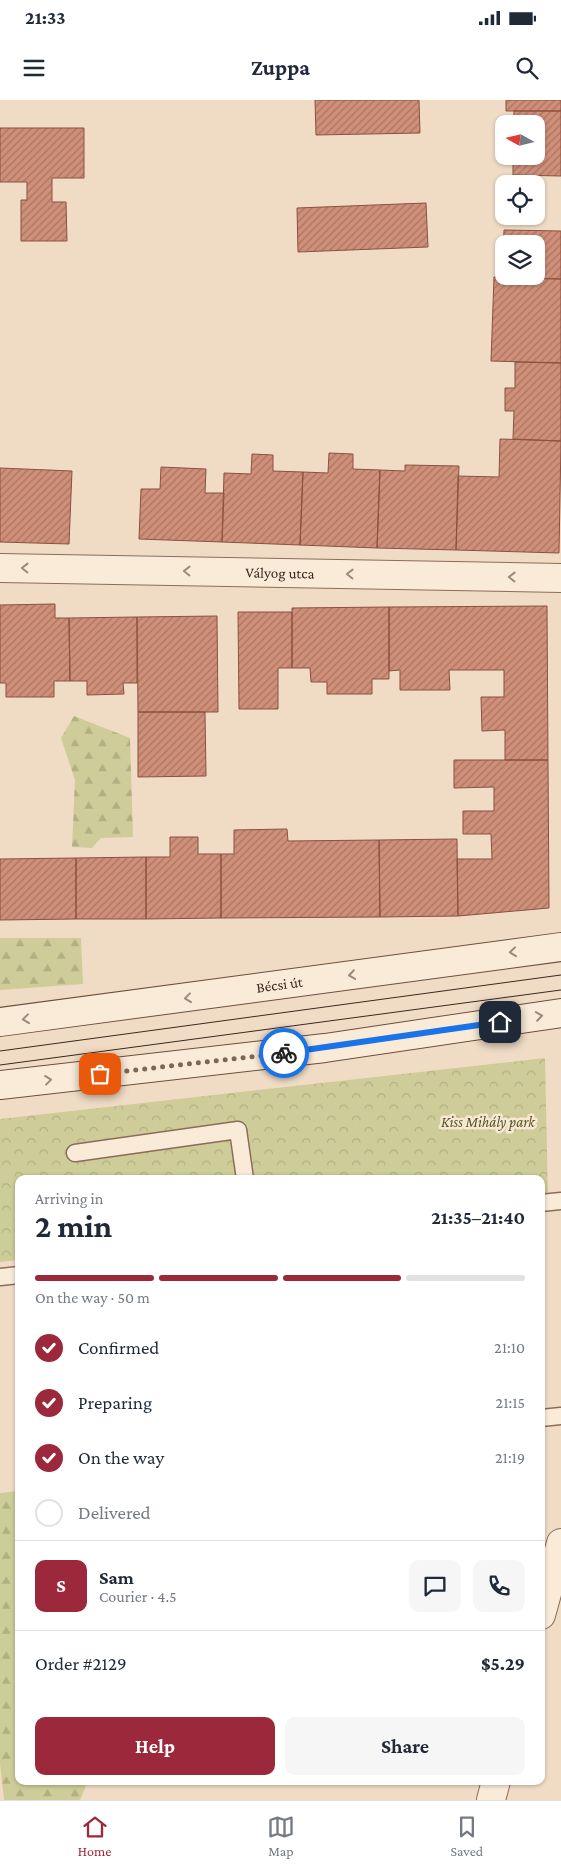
<!DOCTYPE html>
<html lang="en">
<head>
<meta charset="utf-8">
<style>
  :root { --surface:#fff; --page:#f6f6f7; --text:#1f2937; --muted:#747a83; --line:#e0e1e3; --accent:#9c283b }
  body { margin:0; font-family:"Crimson Pro",serif; background:var(--page); color:var(--text); height:100vh; display:flex; flex-direction:column; font-size:19px; white-space:nowrap }
  * { box-sizing:border-box; margin:0 }
  p { font-size:16px; color:var(--muted) }
  .icon { flex:none; width:28px; height:28px; fill:none; stroke:currentColor; stroke-width:2; stroke-linecap:round; stroke-linejoin:round }
  .map { position:relative; flex:1; overflow:hidden }
  .panel { position:absolute; left:15px; top:1075px; width:530px; height:610px; display:flex; flex-direction:column; background:var(--surface); border-radius:10px; box-shadow:0 1px 4px #0004 }
  .panel>* { flex:none }
  .needle { width:32px; rotate:278deg }
  .buttons { position:absolute; left:495px; top:15px; display:grid; gap:10px }
  .buttons a { display:grid; place-items:center; width:50px; height:50px; border-radius:10px; background:var(--surface); box-shadow:0 1px 4px #0004; font-size:25px }
  .pin { position:absolute; display:grid; place-items:center; width:42px; height:42px; color:#fff; margin:-21px; border-radius:10px; box-shadow:0 2px 8px #0006 }
  .courier { position:absolute; display:grid; place-items:center; width:50px; height:50px; margin:-25px; border:4px solid #1a73e8; border-radius:50%; background:#fff; color:#222; box-shadow:0 1px 6px #0007 }
  .head em { font-style:normal; font-weight:700 }
  .head div { display:flex; flex-direction:column-reverse }
  .head { display:flex; align-items:center; justify-content:space-between; height:85px; padding:0 20px }
  h1 { font-size:32px; font-weight:700; line-height:38px }
  .bar { display:grid; grid-template-columns:repeat(4,1fr); gap:8px 5px; align-content:center; height:60px; padding:0 20px }
  .bar i { height:6px; border-radius:4px; background:var(--line) }
  .bar .active { background:var(--accent) }
  .bar p { grid-column:span 4 }
  .line { display:flex; align-items:center; gap:12px; padding:0 20px; border-top:1px solid var(--line) }
  .line div { flex:1 }
  .round { display:grid; place-items:center; flex:none; width:52px; height:52px; border-radius:10px; background:var(--page) }
  ol { padding:0 20px; list-style:none }
  li { display:flex; align-items:center; gap:15px; height:55px }
  li p { margin-inline-start:auto }
  li .icon { padding:5px; border-radius:50%; background:var(--accent); color:#fff; stroke-width:4 }
  li:last-child { color:var(--muted) }
  li i { width:28px; height:28px; border:2px solid var(--line); border-radius:50% }
  .cta { display:flex; gap:10px; margin-top:auto; padding:10px 20px }
  .cta a { flex:1; height:58px; border-radius:10px; background:var(--accent); color:#fff; font-size:20px; font-weight:700; line-height:58px; text-align:center }
  .cta a+a { background:var(--page); color:var(--text) }
  .status { display:flex; justify-content:space-between; align-items:center; height:35px; padding:0 25px; background:var(--surface); direction:ltr }
  .status svg { height:14px; fill:currentColor }
  header { display:flex; justify-content:space-between; align-items:center; height:65px; padding:0 20px; background:var(--surface); font-size:22px; font-weight:700 }
  .dock { display:flex; justify-content:space-around; align-items:center; height:70px; border-top:1px solid var(--line); background:var(--surface); font-size:14px; color:var(--muted) }
  .dock a { display:grid; justify-items:center; gap:2px }
  .dock .active { color:var(--accent) }
  .map>svg:first-child { display:block }
  .forest { fill:url(#forest-firs) }
  .park { fill:url(#park-crowns) }
  .building { fill:url(#building-hatch); stroke:#8b513f; fill-rule:evenodd }
  .lines { fill:none; stroke-linecap:round; stroke-linejoin:round }
  .lane-casing { stroke:#8b6c5a; stroke-width:19 }
  .street-casing { stroke:#8b6c5a; stroke-width:30 }
  .secondary-casing { stroke:#6d4e3d; stroke-width:30 }
  .lane { stroke:#faebd8; stroke-width:16 }
  .street { stroke:#faebd8; stroke-width:28 }
  .secondary { stroke:#faebd8; stroke-width:28 }
  .tram { stroke:#3b281e; stroke-width:1 }
  .oneway { stroke:#9a8a7b }
  .done { stroke:#7a6758; stroke-width:5; stroke-dasharray:0 9 }
  .route { stroke:#1a73e8; stroke-width:6 }
  .labels { text-anchor:middle; stroke-width:5; stroke-linejoin:round; paint-order:stroke }
  .street-label { font-size:15px; fill:#3b281e; stroke:#f7e7d4 }
  .park-label { font-size:15px; font-style:italic; fill:#535824; stroke:#f7e7d4 }
</style>
</head>
<body>
<div class="status"><b>21:33</b><svg viewBox="0 0 49 12"><path d="M0 12V9h3v3zM5 12V6h3v6zM10 12V3h3v9zM15 12V0h3v12zM26 1h20v11H26zM47 4h2v5h-2z"/></svg></div>
<header><svg class="icon" aria-label="menu" viewBox="0 0 24 24"><path d="M4 6h16M4 12h16M4 18h16"/></svg>Zuppa<svg class="icon" aria-label="search" viewBox="0 0 24 24"><circle cx="10" cy="10" r="6"/><path d="M15 15l6 6"/></svg></header>
<div class="map">
<svg width="561" height="1700" viewBox="0 0 561 1700">
  <defs>
    <pattern id="forest-firs" width="22" height="20" patternUnits="userSpaceOnUse" patternTransform="scale(1.25)"><rect width="22" height="20" fill="#cecc98"/><path d="M5 1l3.5 6h-7zM16 11l3.5 6h-7z" fill="#b2af83"/></pattern>
    <pattern id="park-crowns" width="20" height="18" patternUnits="userSpaceOnUse" patternTransform="scale(1.25)"><rect width="20" height="18" fill="#cecc98"/><path d="M2 6a3 3 0 1 1 6 0M12 15a3 3 0 1 1 6 0" fill="none" stroke="#b2af83"/></pattern>
    <pattern id="building-hatch" width="6" height="6" patternUnits="userSpaceOnUse" patternTransform="scale(1.25)"><rect width="6" height="6" fill="#cf8f79"/><path d="M-1 1l2-2M0 6l6-6M5 7l2-2" fill="none" stroke="#a97563"/></pattern>
  </defs>
  <rect width="100%" height="100%" fill="#f0dcc5"/>
  <path class="forest" d="M 74,616 L 130,638 L 133,737 L 101,738 L 92,748 L 72,747 L 75,680 L 61,638 Z
    M 0,838 L 81,838 L 83,884 L 0,890 Z
    M 19,1391 L 19,1681 L 88,1681 L 80,1700 L 4,1700 L 0,1663 L 0,1393 Z"/>
  <path class="park" d="M 545,958 L 548,1098 L 541,1099 L 541,1079 L 19,1079 L 19,1160 L 0,1162 L 0,1019 Z"/>
  <path class="building" d="M 315,0 L 419,0 L 420,33 L 316,35 Z
    M 506,0 L 561,0 L 561,11 L 506,11 Z
    M 514,11 L 561,11 L 561,76 L 513,75 L 513,56 L 536,56 L 536,24 L 514,24 Z
    M 0,28 L 84,28 L 84,78 L 52,78 L 52,102 L 66,102 L 67,141 L 21,141 L 21,100 L 27,100 L 27,82 L 0,82 Z
    M 426,103 L 428,147 L 298,152 L 297,108 Z
    M 504,130 L 561,131 L 561,179 L 502,178 ZM 504,144 L 536,144 L 536,176 L 504,176 Z
    M 494,177 L 561,179 L 561,263 L 491,261 Z
    M 515,262 L 561,263 L 561,341 L 513,339 L 514,311 L 505,311 L 505,288 L 515,288 Z
    M 500,339 L 561,341 L 559,453 L 456,450 L 458,376 L 499,377 Z
    M 329,353 L 353,354 L 353,369 L 380,370 L 377,448 L 300,445 L 303,372 L 328,373 Z
    M 252,354 L 273,355 L 273,371 L 303,372 L 300,445 L 222,442 L 224,373 L 251,374 Z
    M 405,365 L 459,366 L 456,450 L 377,448 L 380,370 L 405,371 Z
    M 161,367 L 206,369 L 205,393 L 224,393 L 222,442 L 139,439 L 141,389 L 160,389 Z
    M 0,368 L 72,371 L 69,444 L 0,442 Z
    M 55,504 L 55,518 L 69,518 L 70,581 L 54,581 L 54,597 L 6,597 L 6,583 L 0,583 L 0,505 Z
    M 547,506 L 548,660 L 505,660 L 505,630 L 482,631 L 481,597 L 504,597 L 504,570 L 449,570 L 450,590 L 400,590 L 400,570 L 389,571 L 389,507 Z
    M 389,507 L 389,579 L 372,579 L 372,594 L 327,594 L 327,582 L 311,582 L 310,568 L 292,568 L 292,508 Z
    M 238,512 L 292,512 L 292,568 L 278,568 L 278,609 L 239,609 Z
    M 217,516 L 218,612 L 138,612 L 137,517 Z
    M 137,517 L 137,583 L 123,583 L 124,594 L 87,595 L 87,581 L 70,581 L 69,518 Z
    M 138,612 L 205,612 L 206,676 L 138,677 Z
    M 454,660 L 548,660 L 549,808 L 458,816 L 457,759 L 492,759 L 491,734 L 463,734 L 463,711 L 494,711 L 494,687 L 454,688 Z
    M 287,729 L 288,741 L 379,740 L 380,817 L 221,818 L 221,754 L 234,754 L 234,730 Z
    M 170,737 L 198,737 L 198,754 L 221,754 L 221,818 L 146,819 L 146,757 L 170,757 Z
    M 457,739 L 458,816 L 380,817 L 379,740 Z
    M 146,757 L 146,819 L 76,819 L 76,758 Z
    M 76,758 L 76,819 L 0,820 L 0,759 Z"/>
  <g class="lines">
    <defs>
      <path id="lane" d="M 75,1053 L 238,1030 L 245,1079
        M 541,1103 L 561,1101
        M 0,1177 L 19,1175
        M 541,1318 L 561,1316"/>
      <g id="street">
        <path id="s1" d="M 0,468 L 561,478"/>
        <path d="M 541,1515 L 561,1443"/>
        <path d="M 491,1700 L 496,1681"/>
      </g>
      <g id="secondary">
        <path id="s2" d="M 0,922 L 561,847"/>
        <path d="M 0,985 L 325,948 L 561,913"/>
      </g>
    </defs>
    <use href="#lane" class="lane-casing"/>
    <use href="#street" class="street-casing"/>
    <use href="#secondary" class="secondary-casing"/>
    <use href="#lane" class="lane"/>
    <use href="#street" class="street"/>
    <use href="#secondary" class="secondary"/>
    <path class="tram" d="M 0,951 L 561,875
      M 0,965 L 561,890"/>
  </g>
  <defs><path id="oneway-chevron" d="M-2-3.5L2.5 0L-2 3.5" fill="none" stroke-width="1.6" stroke-linecap="round" stroke-linejoin="round" transform="scale(1.25)"/></defs>
  <g class="oneway">
    <use href="#oneway-chevron" transform="translate(25 468) rotate(-179)"/>
    <use href="#oneway-chevron" transform="translate(187 471) rotate(-179)"/>
    <use href="#oneway-chevron" transform="translate(350 474) rotate(-179)"/>
    <use href="#oneway-chevron" transform="translate(512 477) rotate(-179)"/>
    <use href="#oneway-chevron" transform="translate(513 852) rotate(174)"/>
    <use href="#oneway-chevron" transform="translate(352 875) rotate(172)"/>
    <use href="#oneway-chevron" transform="translate(188 898) rotate(173)"/>
    <use href="#oneway-chevron" transform="translate(539 916) rotate(-9)"/>
    <use href="#oneway-chevron" transform="translate(26 919) rotate(173)"/>
    <use href="#oneway-chevron" transform="translate(48 980) rotate(-7)"/>
  </g>
  <g class="lines">
    <path class="done" d="M 100,974 L 284,953"/>
    <path class="route" d="M 284,953 L 500,922"/>
  </g>
  <g class="labels">
    <g class="street-label">
      <text dy="5" stroke="none"><textPath href="#s1" startOffset="280">Vályog utca</textPath></text>
      <text dy="5" stroke="none"><textPath href="#s2" startOffset="282">Bécsi út</textPath></text>
    </g>
    <g class="park-label">
      <text x="488" y="1027">Kiss Mihály park</text>
    </g>
  </g>
</svg>
<div class="buttons">
<a><svg class="needle" viewBox="-14 -14 28 28"><path d="M0-13l5 13h-10z" fill="#e53935"/><path d="M0 13l5-13h-10z" fill="#747a83"/></svg></a>
<a><svg class="icon" aria-label="locate" viewBox="0 0 24 24"><circle cx="12" cy="12" r="6"/><path d="M12 2v4M12 18v4M2 12h4M18 12h4"/></svg></a>
<a><svg class="icon" aria-label="layers" viewBox="0 0 24 24"><path d="M12 4l9 5-9 5-9-5zM3 14l9 5 9-5"/></svg></a>
</div>
<div class="pin" style="left:100px;top:974px;background:#ea580c"><svg class="icon" aria-label="bag" viewBox="0 0 24 24"><path d="M5 8h14l-1 12H6zM9 8a3 3 0 0 1 6 0"/></svg></div>
<div class="pin" style="left:500px;top:922px;background:#1f2937"><svg class="icon" aria-label="home" viewBox="0 0 24 24"><path d="M3 11l9-7 9 7M6 9v11h12V9"/></svg></div>
<div class="courier" style="left:284px;top:953px"><svg class="icon" aria-label="bike" viewBox="0 0 24 24"><circle cx="6" cy="16" r="4"/><circle cx="18" cy="16" r="4"/><path d="M6 16l4-8h5l3 8M10 8l3 8H6M13 5h3"/></svg></div>
<section class="panel">
<div class="head"><div><h1>2 min</h1><p>Arriving in</p></div><em>21:35–21:40</em></div>
<div class="bar"><i class="active"></i><i class="active"></i><i class="active"></i><i></i><p>On the way · 50 m</p></div>
<ol>
<li><svg class="icon" aria-label="check" viewBox="0 0 24 24"><path d="M5 12l5 5 9-10"/></svg>Confirmed<p>21:10</p></li>
<li><svg class="icon" aria-label="check" viewBox="0 0 24 24"><path d="M5 12l5 5 9-10"/></svg>Preparing<p>21:15</p></li>
<li><svg class="icon" aria-label="check" viewBox="0 0 24 24"><path d="M5 12l5 5 9-10"/></svg>On the way<p>21:19</p></li>
<li><i></i>Delivered</li>
</ol>
<div class="line" style="height:90px"><b class="round" style="background:var(--accent);color:#fff">S</b><div><b>Sam</b><p>Courier · 4.5</p></div><a class="round"><svg class="icon" aria-label="chat" viewBox="0 0 24 24"><path d="M4 5h16v11H9l-5 4z"/></svg></a><a class="round"><svg class="icon" aria-label="phone" viewBox="0 0 24 24"><path d="M5 4h4l2 5-3 2q2 4 5 5l2-3 5 2v4C11 20 4 13 5 4z"/></svg></a></div>
<div class="line" style="height:65px"><div>Order #2129</div><b>$5.29</b></div>
<div class="cta"><a>Help</a><a>Share</a></div>
</section>
</div>
<nav class="dock">
<a class="active"><svg class="icon" aria-label="home" viewBox="0 0 24 24"><path d="M3 11l9-7 9 7M6 9v11h12V9"/></svg>Home</a>
<a><svg class="icon" aria-label="map" viewBox="0 0 24 24"><path d="M3 6l6-2 6 2 6-2v14l-6 2-6-2-6 2zM9 4v14M15 6v14"/></svg>Map</a>
<a><svg class="icon" aria-label="saved" viewBox="0 0 24 24"><path d="M7 4h10v16l-5-4-5 4z"/></svg>Saved</a>
</nav>
</body>
</html>
